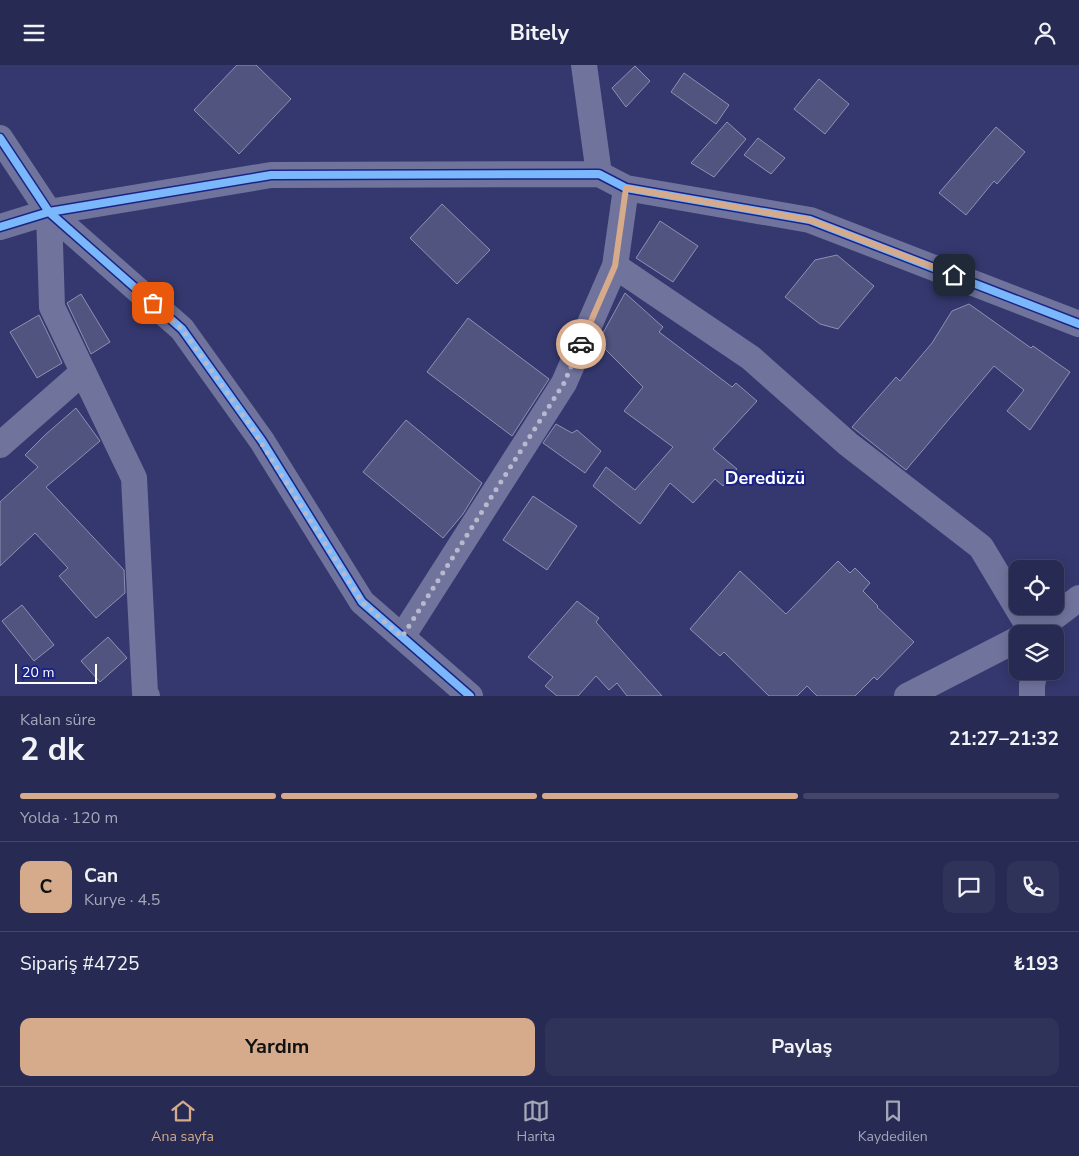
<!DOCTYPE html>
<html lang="tr">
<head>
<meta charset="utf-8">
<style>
  :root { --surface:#272a52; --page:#2f3259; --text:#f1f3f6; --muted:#a4a7b8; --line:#434669; --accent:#d6ab8b }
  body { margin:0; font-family:"Nunito Sans",sans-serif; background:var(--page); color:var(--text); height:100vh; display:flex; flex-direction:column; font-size:19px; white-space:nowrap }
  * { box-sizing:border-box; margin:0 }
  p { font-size:16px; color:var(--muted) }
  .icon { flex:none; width:28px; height:28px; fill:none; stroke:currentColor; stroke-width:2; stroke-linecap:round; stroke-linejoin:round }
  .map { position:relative; height:631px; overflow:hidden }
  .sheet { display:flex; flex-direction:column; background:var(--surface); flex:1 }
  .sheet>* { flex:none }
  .tools { position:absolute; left:1009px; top:495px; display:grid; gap:10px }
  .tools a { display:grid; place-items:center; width:55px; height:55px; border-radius:10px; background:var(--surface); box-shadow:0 2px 12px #0003,0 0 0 1px var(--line); font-size:25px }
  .scale { position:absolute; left:15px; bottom:12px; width:82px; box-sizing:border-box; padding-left:5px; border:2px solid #fff; border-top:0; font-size:14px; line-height:18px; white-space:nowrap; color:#fff; -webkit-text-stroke:4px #1b2486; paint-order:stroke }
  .pin { position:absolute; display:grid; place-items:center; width:42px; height:42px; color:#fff; margin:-21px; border-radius:10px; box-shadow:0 2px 8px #0006 }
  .courier { position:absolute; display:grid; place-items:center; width:50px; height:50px; margin:-25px; border:4px solid #d6ab8b; border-radius:50%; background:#fff; color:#222; box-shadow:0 1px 6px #0007 }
  .summary em { font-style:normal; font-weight:700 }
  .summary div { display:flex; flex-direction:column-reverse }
  .summary { display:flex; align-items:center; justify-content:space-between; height:85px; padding:0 20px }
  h1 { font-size:32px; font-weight:700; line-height:38px }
  .bar { display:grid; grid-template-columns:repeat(4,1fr); gap:8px 5px; align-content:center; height:60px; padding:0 20px }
  .bar i { height:6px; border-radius:4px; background:var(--line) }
  .bar .on { background:var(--accent) }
  .bar p { grid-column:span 4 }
  .line { display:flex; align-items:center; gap:12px; padding:0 20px; border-top:1px solid var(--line) }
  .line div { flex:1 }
  .round { display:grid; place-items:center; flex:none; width:52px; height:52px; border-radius:10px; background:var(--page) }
  .button { display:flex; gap:10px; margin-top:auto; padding:10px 20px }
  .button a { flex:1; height:58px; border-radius:10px; background:var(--accent); color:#111; font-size:20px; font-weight:700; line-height:58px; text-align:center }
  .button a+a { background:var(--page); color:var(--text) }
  header { display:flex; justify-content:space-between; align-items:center; height:65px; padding:0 20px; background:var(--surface); font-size:22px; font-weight:700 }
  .tab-bar { display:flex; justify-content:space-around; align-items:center; height:70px; border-top:1px solid var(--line); background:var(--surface); font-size:14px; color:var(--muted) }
  .tab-bar a { display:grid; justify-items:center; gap:2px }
  .tab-bar .on { color:var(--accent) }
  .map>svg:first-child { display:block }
  .building { fill:#50547e; stroke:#8e91b2 }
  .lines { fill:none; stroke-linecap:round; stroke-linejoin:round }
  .minor { stroke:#70739c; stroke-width:26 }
  .cycleway-casing { stroke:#1b2486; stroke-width:11 }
  .cycleway { stroke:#7ab7fb; stroke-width:8 }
  .done { stroke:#b8b9cc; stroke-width:5; stroke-dasharray:0 9 }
  .route { stroke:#d6ab8b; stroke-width:6 }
  .labels { text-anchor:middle; stroke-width:4; stroke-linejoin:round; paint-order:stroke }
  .quarter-label { font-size:18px; font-weight:bold; fill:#fff; stroke:#1b2486 }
</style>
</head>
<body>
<header><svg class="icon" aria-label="menu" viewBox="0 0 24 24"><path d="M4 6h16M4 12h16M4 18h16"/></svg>Bitely<svg class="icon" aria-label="person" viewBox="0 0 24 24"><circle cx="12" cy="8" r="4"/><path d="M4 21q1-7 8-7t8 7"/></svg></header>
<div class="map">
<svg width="1079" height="631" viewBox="0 0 1079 631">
  <rect width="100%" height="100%" fill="#34386e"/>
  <path class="building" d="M 237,0 L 256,0 L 291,34 L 239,89 L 194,45 Z
    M 635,1 L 650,16 L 626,42 L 612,23 Z
    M 684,8 L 729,40 L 716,59 L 671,27 Z
    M 819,14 L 849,39 L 825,69 L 794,44 Z
    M 727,57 L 746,74 L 714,112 L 691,98 Z
    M 996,62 L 1025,87 L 997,119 L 994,116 L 966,150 L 939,128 Z
    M 758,73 L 785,93 L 771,109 L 744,90 Z
    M 442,139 L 490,185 L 457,219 L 410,173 Z
    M 660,156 L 698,181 L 673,217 L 636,193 Z
    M 837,190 L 874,221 L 838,264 L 820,259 L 785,232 L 815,195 Z
    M 625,228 L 663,262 L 659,267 L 732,322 L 736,318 L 757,336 L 713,384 L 737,404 L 723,421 L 715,414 L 693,438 L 670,418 L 640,459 L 593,421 L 606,402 L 635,425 L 673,382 L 624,346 L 643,322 L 598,277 Z
    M 81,229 L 110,277 L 91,289 L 67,238 Z
    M 969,239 L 1031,283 L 1033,281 L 1070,307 L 1030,365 L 1007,346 L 1024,325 L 994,301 L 906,405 L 852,362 L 896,312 L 900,316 L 932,278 L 952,246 Z
    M 39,250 L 62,298 L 37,313 L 10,267 Z
    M 468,253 L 549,314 L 512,371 L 427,307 Z
    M 76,343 L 100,376 L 46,422 L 124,505 L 125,528 L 96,553 L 59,511 L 68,503 L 35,468 L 0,501 L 0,437 L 38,402 L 25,390 L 45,370 Z
    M 406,355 L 482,418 L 463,449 L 443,473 L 363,407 Z
    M 556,359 L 572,368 L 577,365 L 601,386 L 585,408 L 543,378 Z
    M 533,431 L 577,461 L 547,505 L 503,475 Z
    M 838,496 L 850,508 L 855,503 L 870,518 L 863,526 L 878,541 L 877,542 L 914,577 L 877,615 L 874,612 L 855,631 L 817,631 L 807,621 L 797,631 L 769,631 L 724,587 L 720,591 L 690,564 L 740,506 L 786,549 Z
    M 577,536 L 599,553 L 596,557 L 662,631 L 627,631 L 617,618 L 609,625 L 596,611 L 578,631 L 557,631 L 545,621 L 553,612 L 528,592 Z
    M 22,540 L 54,580 L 34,596 L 2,556 Z
    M 108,572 L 127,593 L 100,617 L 81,596 Z"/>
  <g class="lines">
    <path class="minor" d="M 584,0 L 599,109
      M 0,73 L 49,147 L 182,264 L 262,376 L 362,537 L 470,631
      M 49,147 L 52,242 L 134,413 L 145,628 L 147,631
      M 0,162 L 49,147 L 271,110 L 599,109 L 626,123 L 810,155 L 1079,259
      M 615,201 L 751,293 L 848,379 L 981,482 L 1033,569
      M 0,380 L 83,307
      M 1029,569 L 1049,556 L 1079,533
      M 402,572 L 564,318 L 615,201 L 626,123
      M 907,631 L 1018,574
      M 1032,631 L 1032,620 L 1035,606"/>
    <defs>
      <path id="cycleway" d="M 0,73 L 49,147 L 182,264 L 262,376 L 362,537 L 470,631
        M 0,162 L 49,147 L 271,110 L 599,109 L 626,123 L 810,155 L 1079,259"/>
    </defs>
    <use href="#cycleway" class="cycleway-casing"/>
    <use href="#cycleway" class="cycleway"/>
  </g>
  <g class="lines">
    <path class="done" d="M 153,238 L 182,264 L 250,360 L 362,537 L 402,572 L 564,318 L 581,279"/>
    <path class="route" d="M 581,279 L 615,201 L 626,123 L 810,155 L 954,210"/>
  </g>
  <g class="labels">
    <g class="quarter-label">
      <text x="765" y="419">Deredüzü</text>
    </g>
  </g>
</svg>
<div class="tools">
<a><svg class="icon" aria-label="locate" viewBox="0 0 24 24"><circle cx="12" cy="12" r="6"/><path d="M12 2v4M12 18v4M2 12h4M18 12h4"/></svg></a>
<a><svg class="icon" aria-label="layers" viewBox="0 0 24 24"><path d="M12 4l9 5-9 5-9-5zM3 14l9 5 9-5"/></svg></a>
</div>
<div class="scale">20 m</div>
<div class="pin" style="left:153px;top:238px;background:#ea580c"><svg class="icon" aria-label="bag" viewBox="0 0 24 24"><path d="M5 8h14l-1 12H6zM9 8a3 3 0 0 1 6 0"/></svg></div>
<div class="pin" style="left:954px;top:210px;background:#1f2937"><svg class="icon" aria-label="home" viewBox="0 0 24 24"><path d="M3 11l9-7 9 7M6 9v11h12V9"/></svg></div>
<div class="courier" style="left:581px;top:279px"><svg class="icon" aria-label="car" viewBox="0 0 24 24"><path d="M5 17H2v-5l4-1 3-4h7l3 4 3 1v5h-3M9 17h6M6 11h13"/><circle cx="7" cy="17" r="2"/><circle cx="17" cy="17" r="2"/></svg></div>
</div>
<section class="sheet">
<div class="summary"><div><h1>2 dk</h1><p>Kalan süre</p></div><em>21:27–21:32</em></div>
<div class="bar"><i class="on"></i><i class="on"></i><i class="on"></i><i></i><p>Yolda · 120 m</p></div>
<div class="line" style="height:90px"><b class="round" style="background:var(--accent);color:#111">C</b><div><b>Can</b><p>Kurye · 4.5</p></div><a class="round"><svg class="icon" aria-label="chat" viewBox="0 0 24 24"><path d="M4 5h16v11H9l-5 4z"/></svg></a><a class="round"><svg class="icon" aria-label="phone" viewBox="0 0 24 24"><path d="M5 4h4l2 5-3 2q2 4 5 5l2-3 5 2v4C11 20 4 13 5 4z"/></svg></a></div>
<div class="line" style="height:65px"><div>Sipariş #4725</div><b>₺193</b></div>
<div class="button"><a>Yardım</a><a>Paylaş</a></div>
</section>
<nav class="tab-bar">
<a class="on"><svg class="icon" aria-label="home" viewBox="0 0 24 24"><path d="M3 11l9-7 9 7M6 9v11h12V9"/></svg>Ana sayfa</a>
<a><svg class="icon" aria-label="map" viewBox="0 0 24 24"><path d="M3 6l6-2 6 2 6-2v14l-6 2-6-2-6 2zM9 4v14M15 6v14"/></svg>Harita</a>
<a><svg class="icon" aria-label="saved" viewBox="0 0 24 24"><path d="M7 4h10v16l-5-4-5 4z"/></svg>Kaydedilen</a>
</nav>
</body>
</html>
